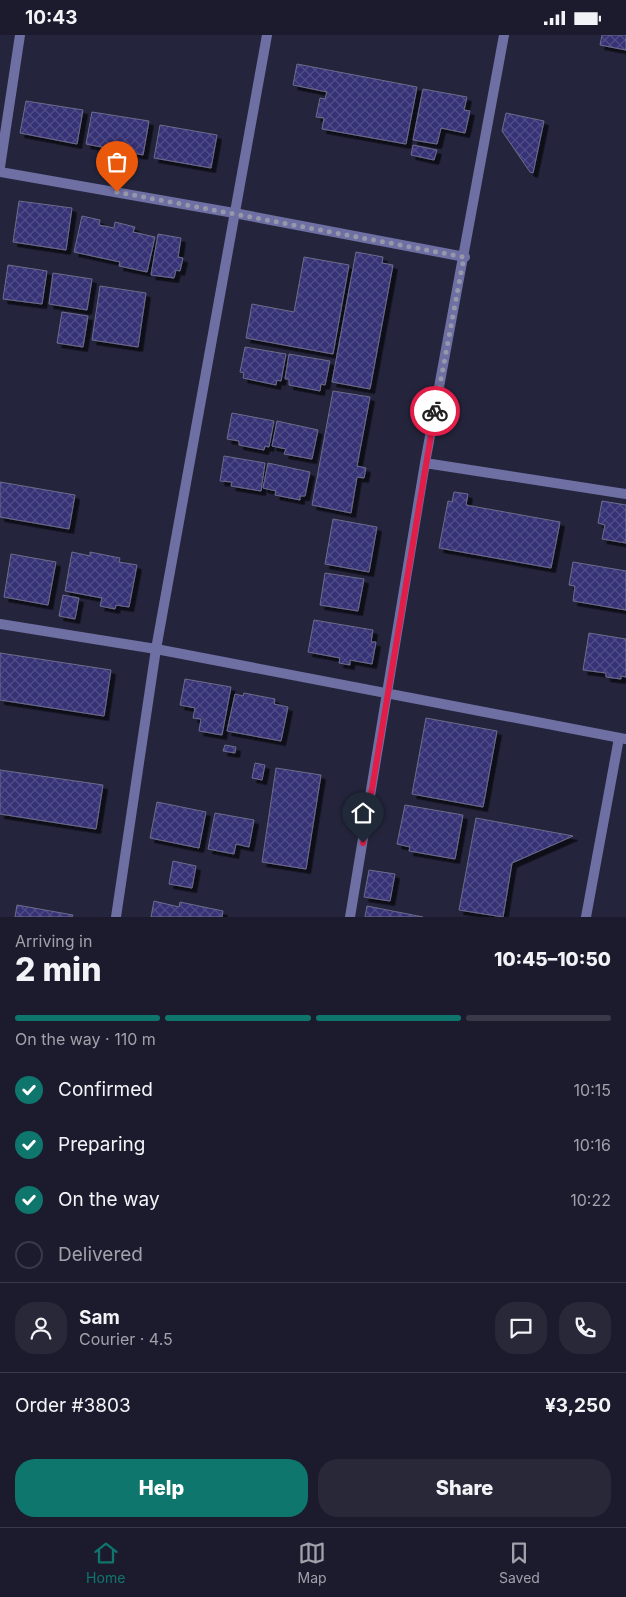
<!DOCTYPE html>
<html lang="en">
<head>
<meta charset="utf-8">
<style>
  :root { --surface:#1b1b2d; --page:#282839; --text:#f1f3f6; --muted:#a0a1aa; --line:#393949; --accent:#0f766e }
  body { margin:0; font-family:Inter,sans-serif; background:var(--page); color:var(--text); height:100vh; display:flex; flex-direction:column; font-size:19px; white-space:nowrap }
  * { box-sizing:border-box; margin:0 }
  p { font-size:16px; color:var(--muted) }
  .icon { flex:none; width:28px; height:28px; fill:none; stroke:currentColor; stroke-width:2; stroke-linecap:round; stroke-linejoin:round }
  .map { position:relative; height:882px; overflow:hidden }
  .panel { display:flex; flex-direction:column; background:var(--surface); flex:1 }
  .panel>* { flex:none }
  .pin { position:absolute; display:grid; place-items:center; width:42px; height:42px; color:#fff; margin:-51px -21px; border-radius:50% 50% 50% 0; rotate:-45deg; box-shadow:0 0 5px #0007 }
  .pin .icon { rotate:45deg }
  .courier { position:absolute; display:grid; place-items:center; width:50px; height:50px; margin:-25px; border:4px solid #e11d48; border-radius:50%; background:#fff; color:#222; box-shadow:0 1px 6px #0007 }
  .head em { font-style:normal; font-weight:800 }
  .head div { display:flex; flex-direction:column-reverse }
  .head { display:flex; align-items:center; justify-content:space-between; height:85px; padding:0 15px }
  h1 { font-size:32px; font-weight:800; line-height:38px }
  .bar { display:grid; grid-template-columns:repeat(4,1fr); gap:8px 5px; align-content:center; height:60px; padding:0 15px }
  .bar i { height:6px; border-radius:4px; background:var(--line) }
  .bar .selected { background:var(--accent) }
  .bar p { grid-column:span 4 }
  .line { display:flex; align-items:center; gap:12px; padding:0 15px; border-top:1px solid var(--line) }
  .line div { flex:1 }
  .round { display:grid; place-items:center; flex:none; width:52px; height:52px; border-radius:20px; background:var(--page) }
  ol { padding:0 15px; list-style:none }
  li { display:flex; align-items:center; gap:15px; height:55px }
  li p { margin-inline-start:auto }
  li .icon { padding:5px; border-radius:50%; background:var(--accent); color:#fff; stroke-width:4 }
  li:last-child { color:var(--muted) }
  li i { width:28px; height:28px; border:2px solid var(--line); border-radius:50% }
  .cta { display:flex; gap:10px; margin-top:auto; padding:10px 15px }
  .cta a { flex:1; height:58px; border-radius:20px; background:var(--accent); color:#fff; font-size:20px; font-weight:800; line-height:58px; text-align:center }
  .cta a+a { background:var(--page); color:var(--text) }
  .status { display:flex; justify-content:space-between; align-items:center; height:35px; padding:0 25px; background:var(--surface); direction:ltr }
  .status svg { height:14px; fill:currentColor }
  .dock { display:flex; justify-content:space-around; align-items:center; height:70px; border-top:1px solid var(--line); background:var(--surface); font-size:14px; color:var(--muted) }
  .dock a { display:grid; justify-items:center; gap:2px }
  .dock .selected { color:var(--accent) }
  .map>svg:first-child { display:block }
  .building { fill:url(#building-cross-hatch); stroke:#6c6d8a; filter:url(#shadow) }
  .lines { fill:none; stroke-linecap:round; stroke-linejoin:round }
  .minor { stroke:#6e6fa2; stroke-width:10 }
  .tertiary { stroke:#6e6fa2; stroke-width:10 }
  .done { stroke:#9697aa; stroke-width:5; stroke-dasharray:0 9 }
  .route { stroke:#e11d48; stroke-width:6 }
</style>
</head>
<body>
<div class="status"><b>10:43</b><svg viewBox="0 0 49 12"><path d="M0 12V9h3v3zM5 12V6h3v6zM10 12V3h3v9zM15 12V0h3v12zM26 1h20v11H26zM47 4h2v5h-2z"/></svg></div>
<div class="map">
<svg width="626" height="882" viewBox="0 0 626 882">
  <defs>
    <pattern id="building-cross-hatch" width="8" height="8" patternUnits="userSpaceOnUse" patternTransform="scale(1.25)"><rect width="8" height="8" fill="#363075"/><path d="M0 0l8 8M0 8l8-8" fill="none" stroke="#524d88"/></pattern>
    <filter id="shadow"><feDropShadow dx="4.5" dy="4.5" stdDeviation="0" flood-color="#0009"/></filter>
  </defs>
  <rect width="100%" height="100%" fill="#24243c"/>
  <path class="building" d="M 602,0 L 626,0 L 626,15 L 600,10 Z
    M 297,29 L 417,52 L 406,109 L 322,94 L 324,83 L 316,82 L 320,63 L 325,64 L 327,57 L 293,50 Z
    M 423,54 L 467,62 L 464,75 L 470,76 L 465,98 L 441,93 L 437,109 L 413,105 Z
    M 26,66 L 83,75 L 77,109 L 20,98 Z
    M 92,77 L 149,86 L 143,120 L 86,109 Z
    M 506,78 L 544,86 L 533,138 L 530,137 L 502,96 Z
    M 160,90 L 217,100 L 211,133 L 154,123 Z
    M 413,110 L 437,115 L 434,125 L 411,120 Z
    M 19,166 L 72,173 L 66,215 L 13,207 Z
    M 82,181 L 100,185 L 99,190 L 114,193 L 115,187 L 135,192 L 133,197 L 155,202 L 147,237 L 119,231 L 120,227 L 74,217 Z
    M 158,199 L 181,203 L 178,222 L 183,223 L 180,236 L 176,235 L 174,243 L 151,240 Z
    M 356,217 L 383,222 L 382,228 L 393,230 L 370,354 L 332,347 Z
    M 304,222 L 349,230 L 333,319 L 246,303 L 252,269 L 294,277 Z
    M 8,230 L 47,236 L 42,269 L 3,264 Z
    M 53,238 L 92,244 L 87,275 L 49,269 Z
    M 100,251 L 146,258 L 138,312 L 92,305 Z
    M 62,277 L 88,281 L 83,312 L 57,308 Z
    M 245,312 L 286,319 L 281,346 L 277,345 L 276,350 L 243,343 L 244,338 L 240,337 Z
    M 289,319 L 330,326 L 325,350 L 321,349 L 320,356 L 289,350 L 289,344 L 285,344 Z
    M 333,356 L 370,362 L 357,431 L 366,433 L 364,443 L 357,442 L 351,478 L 312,470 Z
    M 232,378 L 274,386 L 269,412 L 265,411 L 264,415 L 239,410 L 239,406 L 227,404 Z
    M 277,386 L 318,395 L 312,424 L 284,419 L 286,414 L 272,411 Z
    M 224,421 L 265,428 L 261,456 L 231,451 L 232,447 L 220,446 Z
    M 268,428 L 310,437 L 305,461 L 300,461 L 300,465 L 275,460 L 276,456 L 263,453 Z
    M 0,447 L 75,460 L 69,494 L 0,482 Z
    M 454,457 L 468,459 L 466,470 L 560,487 L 551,533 L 439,513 L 448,466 L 452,467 Z
    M 602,466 L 626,470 L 626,508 L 602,504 L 605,490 L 598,488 Z
    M 333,484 L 377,492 L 369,537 L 325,529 Z
    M 72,517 L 90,521 L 90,517 L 120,523 L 119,527 L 137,530 L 129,572 L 116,570 L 115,574 L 100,571 L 102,563 L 65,556 Z
    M 11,519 L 56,527 L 48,570 L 4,562 Z
    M 573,527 L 626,536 L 626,575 L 573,566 L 575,551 L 569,550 Z
    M 325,538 L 364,544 L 358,576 L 320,570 Z
    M 63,560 L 79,563 L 75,584 L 59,581 Z
    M 314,585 L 373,595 L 371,607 L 376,607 L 372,629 L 350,625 L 350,630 L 339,628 L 340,623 L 308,617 Z
    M 589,598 L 626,604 L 626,642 L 621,641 L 621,644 L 606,642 L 606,638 L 583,635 Z
    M 0,618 L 111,635 L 104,681 L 0,665 Z
    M 185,644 L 231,652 L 222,700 L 199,696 L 201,684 L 193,683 L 195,673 L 180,670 Z
    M 244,658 L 275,664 L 274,669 L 288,672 L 281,706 L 227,696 L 235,659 L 243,661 Z
    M 426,683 L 497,696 L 483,772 L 412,759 Z
    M 225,710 L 236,712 L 235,718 L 223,716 Z
    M 255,728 L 265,730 L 262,745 L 252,743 Z
    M 276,733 L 321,740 L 306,834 L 262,827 Z
    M 0,735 L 103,750 L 96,794 L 0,779 Z
    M 157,767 L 206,777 L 199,813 L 150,803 Z
    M 405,770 L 463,780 L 455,824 L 409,816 L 410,812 L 397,809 Z
    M 215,778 L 254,785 L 249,812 L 236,809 L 234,819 L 208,814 Z
    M 476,783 L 573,801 L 512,828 L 503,882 L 459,875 Z
    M 173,826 L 196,831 L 192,853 L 169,849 Z
    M 369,835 L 395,839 L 390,866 L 364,862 Z
    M 154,866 L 179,872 L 180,867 L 223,876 L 222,882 L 151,882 Z
    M 17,870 L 73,880 L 72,882 L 15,882 Z
    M 367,871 L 423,882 L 365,882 Z"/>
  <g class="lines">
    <path class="minor" d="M 0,132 L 20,0
      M 0,137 L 234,178 L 465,222
      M 425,428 L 626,459
      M 156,614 L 626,704
      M 350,882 L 425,428 L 504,0
      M 586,882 L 619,703"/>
    <path class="tertiary" d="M 0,589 L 156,614
      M 116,882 L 156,614 L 267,0"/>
  </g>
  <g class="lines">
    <path class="done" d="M 117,157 L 464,222 L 435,376"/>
    <path class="route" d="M 363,808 L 435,376"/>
  </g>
</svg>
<div class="pin" style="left:117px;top:157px;background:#ea580c"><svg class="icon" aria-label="bag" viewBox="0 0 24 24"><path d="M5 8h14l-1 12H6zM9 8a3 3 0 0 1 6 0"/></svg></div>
<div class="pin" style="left:363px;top:808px;background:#1f2937"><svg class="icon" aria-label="home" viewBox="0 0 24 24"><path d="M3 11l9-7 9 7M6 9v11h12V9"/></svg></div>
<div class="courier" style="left:435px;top:376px"><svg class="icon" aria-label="bike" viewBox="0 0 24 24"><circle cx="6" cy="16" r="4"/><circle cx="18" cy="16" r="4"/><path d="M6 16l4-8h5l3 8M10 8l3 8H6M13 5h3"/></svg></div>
</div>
<section class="panel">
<div class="head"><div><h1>2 min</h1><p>Arriving in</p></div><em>10:45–10:50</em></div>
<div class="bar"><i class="selected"></i><i class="selected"></i><i class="selected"></i><i></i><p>On the way · 110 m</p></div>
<ol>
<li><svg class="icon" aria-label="check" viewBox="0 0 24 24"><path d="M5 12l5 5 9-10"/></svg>Confirmed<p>10:15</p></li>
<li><svg class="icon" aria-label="check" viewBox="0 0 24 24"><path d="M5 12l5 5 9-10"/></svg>Preparing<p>10:16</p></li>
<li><svg class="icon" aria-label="check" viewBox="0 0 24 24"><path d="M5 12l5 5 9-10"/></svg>On the way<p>10:22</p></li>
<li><i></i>Delivered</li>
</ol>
<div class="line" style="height:90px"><a class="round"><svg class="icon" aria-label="person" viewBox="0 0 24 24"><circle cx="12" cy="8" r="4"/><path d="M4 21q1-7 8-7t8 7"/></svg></a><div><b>Sam</b><p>Courier · 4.5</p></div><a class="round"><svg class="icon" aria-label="chat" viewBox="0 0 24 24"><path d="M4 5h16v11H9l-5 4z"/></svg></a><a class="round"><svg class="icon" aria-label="phone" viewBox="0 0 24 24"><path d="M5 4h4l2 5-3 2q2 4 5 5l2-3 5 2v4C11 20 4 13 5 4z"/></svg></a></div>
<div class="line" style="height:65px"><div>Order #3803</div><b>¥3,250</b></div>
<div class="cta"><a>Help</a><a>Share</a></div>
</section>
<nav class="dock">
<a class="selected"><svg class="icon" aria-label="home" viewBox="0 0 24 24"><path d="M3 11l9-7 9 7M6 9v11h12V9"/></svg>Home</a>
<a><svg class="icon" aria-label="map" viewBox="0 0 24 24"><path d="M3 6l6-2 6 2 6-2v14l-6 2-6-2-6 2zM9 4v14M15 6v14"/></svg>Map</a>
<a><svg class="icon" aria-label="saved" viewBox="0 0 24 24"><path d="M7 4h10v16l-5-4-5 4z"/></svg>Saved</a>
</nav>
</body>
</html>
